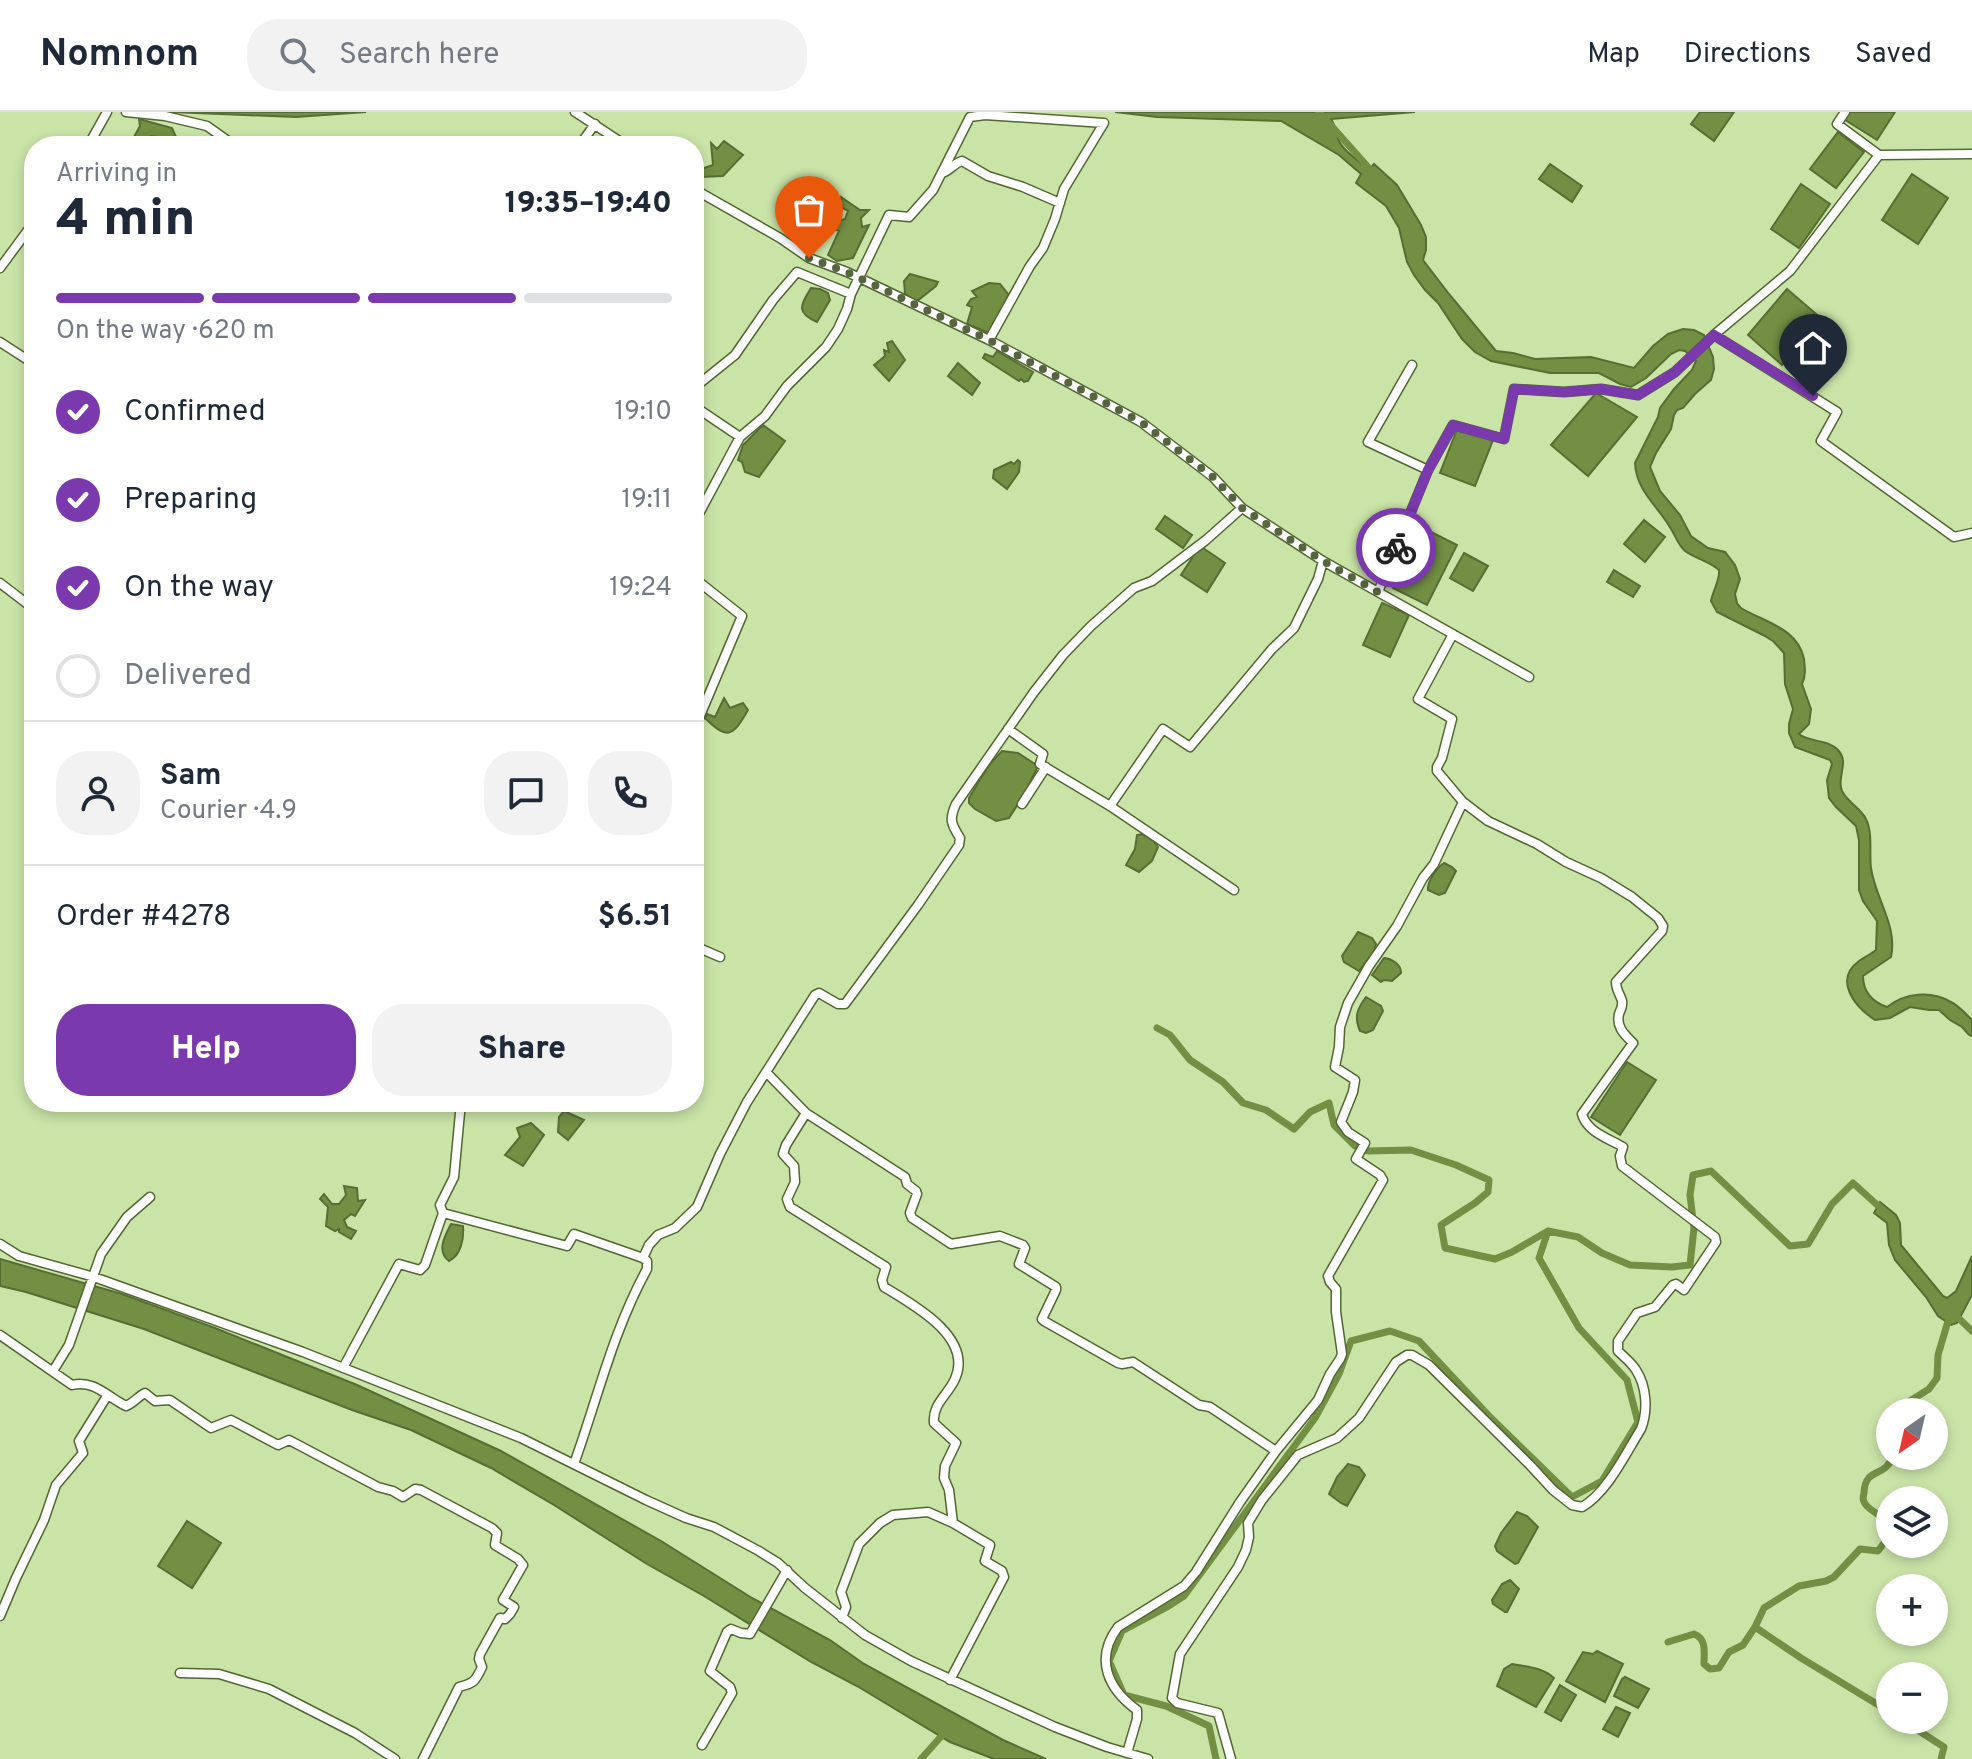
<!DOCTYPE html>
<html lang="en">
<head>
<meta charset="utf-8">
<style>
  :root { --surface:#fff; --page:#f2f2f3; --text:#1f2937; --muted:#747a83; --line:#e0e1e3; --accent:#7a39ad }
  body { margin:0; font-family:Overpass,sans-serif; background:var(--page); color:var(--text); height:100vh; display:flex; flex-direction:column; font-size:30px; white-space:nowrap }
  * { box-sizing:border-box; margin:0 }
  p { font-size:26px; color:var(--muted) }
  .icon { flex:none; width:44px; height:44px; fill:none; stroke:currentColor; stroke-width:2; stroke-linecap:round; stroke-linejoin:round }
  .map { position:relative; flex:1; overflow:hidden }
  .details { position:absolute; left:24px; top:24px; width:680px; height:976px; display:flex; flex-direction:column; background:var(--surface); border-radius:32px; box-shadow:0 4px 12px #0003 }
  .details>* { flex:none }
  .needle { width:52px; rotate:214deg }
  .controls { position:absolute; left:1876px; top:1286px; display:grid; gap:16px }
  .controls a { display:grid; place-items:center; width:72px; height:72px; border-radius:50%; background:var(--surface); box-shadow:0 4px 12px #0003; font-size:40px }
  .pin { position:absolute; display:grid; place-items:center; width:68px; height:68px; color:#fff; margin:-82px -34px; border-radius:50% 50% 50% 0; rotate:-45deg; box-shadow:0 0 8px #0007 }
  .pin .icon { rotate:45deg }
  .courier { position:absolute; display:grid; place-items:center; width:80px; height:80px; margin:-40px; border:6px solid #7a39ad; border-radius:50%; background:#fff; color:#222; box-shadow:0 2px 10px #0007 }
  .overview em { font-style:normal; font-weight:800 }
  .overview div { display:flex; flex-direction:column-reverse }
  .overview { display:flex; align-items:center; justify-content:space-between; height:136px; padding:0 32px }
  h1 { font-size:52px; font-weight:800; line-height:60px }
  .bar { display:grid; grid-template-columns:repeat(4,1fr); gap:12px 8px; align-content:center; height:96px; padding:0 32px }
  .bar i { height:10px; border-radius:6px; background:var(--line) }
  .bar .active { background:var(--accent) }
  .bar p { grid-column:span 4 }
  .line { display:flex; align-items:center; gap:20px; padding:0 32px; border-top:2px solid var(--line) }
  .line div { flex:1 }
  .round { display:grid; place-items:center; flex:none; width:84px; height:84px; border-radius:32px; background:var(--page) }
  ol { padding:0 32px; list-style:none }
  li { display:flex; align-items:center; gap:24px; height:88px }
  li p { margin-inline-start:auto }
  li .icon { padding:8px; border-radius:50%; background:var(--accent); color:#fff; stroke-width:4 }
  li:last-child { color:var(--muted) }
  li i { width:44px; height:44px; border:4px solid var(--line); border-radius:50% }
  .action { display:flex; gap:16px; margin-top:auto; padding:16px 32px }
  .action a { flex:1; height:92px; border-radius:32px; background:var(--accent); color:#fff; font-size:32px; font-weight:800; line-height:92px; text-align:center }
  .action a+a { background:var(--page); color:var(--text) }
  header { display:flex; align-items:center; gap:48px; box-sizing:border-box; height:112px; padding:0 40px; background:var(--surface); border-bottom:2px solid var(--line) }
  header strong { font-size:38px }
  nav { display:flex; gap:44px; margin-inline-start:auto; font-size:28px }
  .search { width:560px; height:72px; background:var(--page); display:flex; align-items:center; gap:20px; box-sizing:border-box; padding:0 28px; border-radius:32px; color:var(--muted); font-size:30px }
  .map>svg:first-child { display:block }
  .water { fill:#728f44; stroke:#576e32; stroke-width:2 }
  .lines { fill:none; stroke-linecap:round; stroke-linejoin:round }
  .canal { stroke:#728f44; stroke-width:7 }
  .minor-casing { stroke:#526731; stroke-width:11 }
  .minor { stroke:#fff; stroke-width:8 }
  .done { stroke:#566440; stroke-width:8; stroke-dasharray:0 14.4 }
  .route { stroke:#7a39ad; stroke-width:10 }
</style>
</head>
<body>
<header>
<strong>Nomnom</strong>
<div class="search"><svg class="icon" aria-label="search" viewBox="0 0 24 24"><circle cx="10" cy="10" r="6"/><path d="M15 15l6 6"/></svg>Search here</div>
<nav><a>Map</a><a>Directions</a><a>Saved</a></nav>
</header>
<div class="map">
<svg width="1972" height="1647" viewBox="0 0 1972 1647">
  <rect width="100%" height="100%" fill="#cae3a7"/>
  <path class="water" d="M 171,0 L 366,0 L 296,5 Z
    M 1115,0 L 1415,0 L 1331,7 C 1336,14 1335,20 1338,27 C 1343,39 1359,49 1369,58 L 1374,52 L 1397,73 L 1421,113 L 1426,125 L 1426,138 L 1423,148 L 1449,182 L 1496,239 L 1513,241 L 1535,247 L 1591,245 L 1634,256 L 1653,234 L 1668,222 L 1683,217 L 1694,218 L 1704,223 L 1713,245 L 1714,257 L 1711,268 L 1695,282 L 1683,296 L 1677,298 L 1674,303 L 1671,317 L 1656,341 L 1650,355 L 1660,379 L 1680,403 L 1691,424 L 1708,436 L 1725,440 L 1735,453 L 1740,467 L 1735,482 L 1737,491 L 1741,496 C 1764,510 1798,516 1804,547 C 1805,556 1806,564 1802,572 L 1811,597 L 1809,612 L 1799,622 C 1811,631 1828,627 1838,638 C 1850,651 1836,665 1842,679 C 1848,691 1861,696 1866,707 C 1873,721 1869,741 1871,756 C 1875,786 1898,814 1891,845 L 1863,864 C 1863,880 1873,890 1887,895 C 1905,881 1931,878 1951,890 C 1959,894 1966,902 1972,908 L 1972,924 L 1969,923 L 1962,915 L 1950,908 L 1939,898 L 1929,898 L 1910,895 L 1890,906 L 1875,908 C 1855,895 1833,868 1859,849 C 1865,845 1871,842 1876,838 L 1877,809 L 1863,789 L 1859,778 L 1859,728 L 1856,714 L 1836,695 L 1829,686 L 1827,668 L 1832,652 L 1830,648 L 1795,635 L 1789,621 L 1789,612 L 1793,597 L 1785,572 L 1784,541 L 1773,529 L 1763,523 L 1717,500 L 1711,489 C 1713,478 1720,469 1719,458 C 1709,449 1696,447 1685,439 C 1678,433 1676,425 1671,417 C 1659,395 1636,379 1635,351 L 1658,305 L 1660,296 L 1674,277 L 1692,258 L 1696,249 L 1685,239 L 1679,238 L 1671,242 L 1646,266 L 1631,275 L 1620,272 L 1599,261 L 1550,261 L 1491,249 L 1475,240 L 1462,227 L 1438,191 L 1425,178 L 1414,163 L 1407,150 L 1399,116 L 1386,94 L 1356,71 L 1361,62 L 1339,43 L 1281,9 L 1157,5 Z
    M 1700,0 L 1734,0 L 1714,29 L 1691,12 Z
    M 1849,0 L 1895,0 L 1877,28 L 1845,8 Z
    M 139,7 L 172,16 L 177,27 L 151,24 L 147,29 L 134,25 L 140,14 Z
    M 1838,20 L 1864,40 L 1836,76 L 1810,57 Z
    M 724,29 L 743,43 L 723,64 L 701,65 L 695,61 L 698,58 L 713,53 L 711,31 L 717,37 Z
    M 1550,52 L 1582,74 L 1572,90 L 1539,67 Z
    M 1912,62 L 1948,86 L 1918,132 L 1882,108 Z
    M 1801,72 L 1830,92 L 1799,136 L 1771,117 Z
    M 841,85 L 860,98 L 869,98 L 861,106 L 862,115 L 869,113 L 853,146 L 837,149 L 828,143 L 839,119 L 834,117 L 835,110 L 845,107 L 848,99 L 839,94 Z
    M 910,162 L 938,170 L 936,174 L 916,190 L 905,182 L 904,169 Z
    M 989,171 L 1000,172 L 1009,183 L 989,221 L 967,212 L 972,195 L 967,193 L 971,187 L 977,185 L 972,179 Z
    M 811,176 L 820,177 L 828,181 L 830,188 L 817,210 C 795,200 801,193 811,176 Z
    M 1787,177 L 1822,207 L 1782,253 L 1748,223 Z
    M 892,229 L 905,248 L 889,269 L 874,253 L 885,244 L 884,238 L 889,240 L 887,231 Z
    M 997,239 L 1033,260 L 1028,269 L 1024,270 L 1021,267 L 1019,269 L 983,246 L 985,242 L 993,245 Z
    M 958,251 L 980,271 L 972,283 L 948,264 Z
    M 1596,281 L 1637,305 L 1588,364 L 1551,333 Z
    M 763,313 L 785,329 L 759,365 L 745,360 L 742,350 L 738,348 L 743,333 Z
    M 1458,315 L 1493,328 L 1475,374 L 1440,361 Z
    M 1018,348 L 1020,350 L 1019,360 L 1007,377 L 993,366 L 994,358 L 1011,350 L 1014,352 Z
    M 1165,404 L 1192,423 L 1183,436 L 1156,417 Z
    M 1644,408 L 1665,425 L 1645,450 L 1624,432 Z
    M 1423,416 L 1457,433 L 1427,493 L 1393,476 Z
    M 1200,434 L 1225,451 L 1207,480 L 1181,463 Z
    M 1464,441 L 1488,454 L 1473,479 L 1450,466 Z
    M 1614,458 L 1640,474 L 1633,485 L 1607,470 Z
    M 1382,491 L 1409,503 L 1390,545 L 1363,533 Z
    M 724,586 L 730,596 L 743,591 L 748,598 C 733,624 728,629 705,606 L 707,602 L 715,605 Z
    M 1002,639 L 1018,641 L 1038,654 L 1024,683 L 1009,706 L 996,709 L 975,697 L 969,691 L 969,686 L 989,653 Z
    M 1142,722 L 1153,728 L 1158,735 L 1152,749 L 1139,760 L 1126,753 L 1135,737 L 1137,723 Z
    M 1444,751 L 1452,755 L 1456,759 L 1445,781 L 1439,783 L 1428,778 C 1427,770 1437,755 1444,751 Z
    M 1358,820 L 1372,826 L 1376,832 L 1374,840 L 1359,859 L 1344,850 L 1342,844 Z
    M 1384,846 C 1392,847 1401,852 1401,861 L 1392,869 L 1384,868 L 1381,870 L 1372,863 Z
    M 1366,885 L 1381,894 L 1383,899 L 1373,918 L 1366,921 L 1360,919 C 1354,905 1357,897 1366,885 Z
    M 1627,950 L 1656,968 L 1620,1023 L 1591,1005 Z
    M 564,999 L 584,1008 L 568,1028 L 558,1020 L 559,1005 Z
    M 531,1011 L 544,1023 L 523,1054 L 505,1043 L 520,1025 L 517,1016 Z
    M 344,1074 L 357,1076 L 358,1089 L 365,1088 L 355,1104 L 351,1102 L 344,1108 L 347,1115 L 356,1119 L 351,1127 L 339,1120 L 339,1117 L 335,1119 L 326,1114 L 328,1095 L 320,1087 L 324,1082 L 332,1092 L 339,1092 L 346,1083 Z
    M 1880,1090 L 1896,1103 L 1900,1111 L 1901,1133 L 1943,1184 L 1947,1186 L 1956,1179 L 1972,1144 L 1972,1183 L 1957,1211 L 1951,1213 L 1938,1204 L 1926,1185 L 1895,1148 L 1889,1133 L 1887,1111 L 1874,1101 Z
    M 451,1112 L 463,1114 C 464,1127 461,1143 449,1149 C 436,1139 445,1124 451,1112 Z
    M 0,1147 L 122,1182 L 215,1216 L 357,1273 L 501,1339 L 661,1429 L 752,1486 L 830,1528 L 864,1552 L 1003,1628 L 1046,1647 L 994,1647 L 950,1630 L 857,1574 L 811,1550 L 704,1484 L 647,1452 L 554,1393 L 491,1356 L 411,1318 L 352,1298 L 144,1217 L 26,1180 L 0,1174 Z
    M 1348,1352 L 1359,1355 L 1365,1363 L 1347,1394 L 1341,1391 L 1329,1382 L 1337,1365 Z
    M 1517,1400 L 1527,1404 L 1538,1415 L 1518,1451 L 1515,1452 L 1497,1439 L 1495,1434 L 1501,1421 Z
    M 187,1409 L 221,1431 L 192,1476 L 158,1454 Z
    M 1510,1468 L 1519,1477 L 1507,1500 L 1505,1500 L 1493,1492 L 1492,1488 L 1502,1472 Z
    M 1597,1539 L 1623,1552 L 1605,1590 L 1566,1569 L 1583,1540 L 1593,1542 Z
    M 1512,1552 C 1527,1555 1542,1555 1554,1566 L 1536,1595 L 1497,1574 L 1504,1557 Z
    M 1625,1565 L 1649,1577 L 1638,1596 L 1614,1584 L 1622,1567 Z
    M 1560,1573 L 1576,1583 L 1561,1609 L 1545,1600 Z
    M 1616,1595 L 1630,1601 L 1618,1625 L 1603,1617 Z"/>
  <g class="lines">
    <path class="canal" d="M 1319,0 L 1376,64
      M 1157,916 L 1170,923 L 1190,948 L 1223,970 L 1243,991 L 1266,998 L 1294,1017 L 1310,1000 L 1329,991 L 1334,1013 L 1355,1034 L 1368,1039 L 1411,1038 L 1456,1053 L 1489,1068 L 1488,1080 L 1475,1091 L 1441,1113 L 1445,1136 L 1495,1147 L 1512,1140 L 1548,1119 L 1578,1125 L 1602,1141 L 1630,1153 L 1672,1155 L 1690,1153 L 1694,1116 L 1690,1083 L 1693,1063 L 1711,1059 L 1790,1134 L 1808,1132 L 1832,1092 L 1853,1071 L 1885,1100
      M 1899,1300 L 1910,1289 L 1929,1277 L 1937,1266 L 1938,1243 L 1951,1199 L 1972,1219
      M 1890,1414 C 1884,1404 1873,1401 1866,1393 C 1862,1388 1863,1386 1864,1381 C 1865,1354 1885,1367 1893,1344
      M 1890,1423 L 1878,1439 L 1860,1437 L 1834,1465 L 1826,1469 L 1799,1474 L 1764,1496 L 1755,1515 L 1801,1546 L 1890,1600
      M 1668,1530 L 1694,1522 C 1707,1527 1704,1540 1704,1552 L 1710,1557 L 1719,1556 L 1729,1540 L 1743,1533 L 1755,1515
      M 1902,1608 L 1944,1635 L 1941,1647
      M 921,1647 L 945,1620
      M 1216,1647 L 1209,1614 L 1166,1594 L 1124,1583 L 1109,1549 L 1122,1519 L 1167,1495 L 1184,1484 L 1315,1306 L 1339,1262 L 1351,1229 L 1390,1219 L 1419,1229 L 1489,1304 L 1572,1385 L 1602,1369 L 1638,1310 L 1627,1268 L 1579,1216 L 1539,1146 L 1548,1119"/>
    <defs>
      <path id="minor" d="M 126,0 L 165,4 L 207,14 L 235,34
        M 575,0 L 627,34
        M 1845,0 L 1837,12 L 1879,43
        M 88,34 L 107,0
        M 579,34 L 595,12
        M 942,61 C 950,59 954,51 962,49 L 988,64 L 1023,75 L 1060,91
        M 694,77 L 780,126 L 809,146 L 847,160 L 989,228 L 1141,310 L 1213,365 L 1242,396 L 1323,449 L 1529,565
        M 0,156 L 34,110
        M 1714,223 L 1837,300 L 1821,329 L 1954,425 L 1972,421
        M 0,230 L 34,252
        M 1412,253 L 1368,330 L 1428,358
        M 694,276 L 735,243 L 773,188 L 797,160 L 851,182
        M 694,294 L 740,325
        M 694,411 L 740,325 L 765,304 L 787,274 L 826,235 L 838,217 L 847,197 L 851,182 L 889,103 L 909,105 L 933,78 L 970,5 L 985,3 L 1104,11 L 1064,77 L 1055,107 L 1043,136 L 1030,154 L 989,228
        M 694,466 L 742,504 L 694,618
        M 0,471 L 34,497
        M 1378,480 L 1428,358 L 1453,313 L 1504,327 L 1514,277 L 1564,280 L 1601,277 L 1638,283 L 1675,260 L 1714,223 L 1790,159 L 1879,43 L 1972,42
        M 1008,617 L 1043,642 L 1040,652 L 1110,694
        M 1022,692 L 1046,655
        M 1234,778 L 1110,694 L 1163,617 L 1190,635 L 1272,537 L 1294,516 L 1318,467 L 1323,449
        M 694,837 L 699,836 L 720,845
        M 766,960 L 806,1001 L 905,1065 L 907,1072 L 916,1079 L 917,1082 L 910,1101 L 912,1106 L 951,1132 L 1000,1124 L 1023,1133 L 1025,1136 L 1019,1152 L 1056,1175 L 1056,1178 L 1042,1207 L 1044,1209 L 1118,1251 L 1122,1252 L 1133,1250 L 1199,1293 L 1210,1295 L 1276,1339
        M 806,1001 L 786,1033 L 783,1042 L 794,1054 L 795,1070 L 787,1087 L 790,1095 L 886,1155 L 882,1168 L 884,1175 C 912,1192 974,1225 955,1267 C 948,1283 932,1292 934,1311 L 956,1331 L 945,1354 L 944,1366 L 949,1378 L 953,1411 L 928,1400 L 893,1403 L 880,1411 L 859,1432 L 841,1480 L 846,1495 L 842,1506
        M 443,1101 L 440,1093 L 454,1065 L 461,990
        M 0,1132 L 19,1144 L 94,1165 L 303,1240 L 521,1326 L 646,1388 L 686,1406 L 714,1415 L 759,1439 L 778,1451 L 805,1476 L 865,1523 L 911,1549 L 1055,1615 L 1107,1635 L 1148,1647
        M 643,1146 L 649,1133 L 658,1123 L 675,1116 L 697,1095 L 720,1042 L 747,990 L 815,883 L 819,881 L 838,892 L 845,892 L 918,793 L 959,733 L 960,726 C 951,712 949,707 956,692 L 1034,580 L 1063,543 L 1091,514 L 1134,476 L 1152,469 L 1206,428 L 1242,396
        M 0,1223 L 72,1273 C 95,1268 106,1284 126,1294 C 134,1291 137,1285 145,1281 L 155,1289 L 170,1288 L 211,1316 L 231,1308 L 278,1333 L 289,1328 L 378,1375 L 393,1379 L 403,1385 L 415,1377 L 421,1378 L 492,1416 L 497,1421 L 495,1433 L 518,1447 L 523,1453 L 503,1488 L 514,1495 L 510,1502 L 505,1507 L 500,1506 L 480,1542 L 479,1547 L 482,1555 C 475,1570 474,1571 459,1575 L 423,1647
        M 343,1256 L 399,1152 L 420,1158 L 425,1153 L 443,1101 L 567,1134 L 574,1122 L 643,1146 L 647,1149 L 647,1157 C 613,1219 598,1285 574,1352
        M 53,1259 L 69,1233 L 101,1142 L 127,1105 L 150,1085
        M 0,1504 L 16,1466 L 44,1408 L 56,1373 L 83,1341 L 79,1329 L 107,1284
        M 180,1561 L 219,1562 L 269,1577 L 355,1621 L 395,1647
        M 950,1568 L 1004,1465 L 1002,1459 L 985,1449 L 990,1433 L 953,1411
        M 702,1633 L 732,1581 L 730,1575 L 710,1559 L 727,1520 L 731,1517 L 741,1521 L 750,1522 L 787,1458
        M 1127,1641 L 1137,1607 L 1137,1598 C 1108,1577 1094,1547 1118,1515 L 1184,1474 L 1196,1460 L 1240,1390 L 1276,1339 L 1318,1288 L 1330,1262 L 1340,1247 L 1342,1242 L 1336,1200 L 1336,1177 L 1330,1170 L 1328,1164 L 1383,1068 L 1380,1063 L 1356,1047 L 1365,1031 L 1348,1020 L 1341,1010 L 1353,980 L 1355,968 L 1335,955 L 1339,935 L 1340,915 L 1348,891 L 1369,854 L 1397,814 L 1423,766 L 1434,752 L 1463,690 L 1437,659 L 1437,655 L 1442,646 L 1452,607 L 1418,587 L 1453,522
        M 1231,1647 L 1218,1601 L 1177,1591 L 1172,1586 L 1180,1542 L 1238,1455 L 1246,1438 L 1249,1425 L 1248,1411 L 1262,1388 L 1298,1343 L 1337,1326 L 1359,1306 L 1396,1250 L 1407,1243 L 1412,1243 L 1429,1253 L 1529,1352 L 1553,1378 L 1572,1393 L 1582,1395 C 1607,1381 1626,1341 1641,1317 C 1648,1299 1647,1275 1636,1258 C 1632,1251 1624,1245 1618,1239 L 1618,1229 L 1637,1201 L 1655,1195 L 1673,1173 L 1676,1172 L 1684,1178 L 1716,1130 L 1715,1125 L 1622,1054 L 1620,1044 L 1623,1035 C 1608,1026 1587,1020 1582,1002 L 1633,931 C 1624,922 1616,915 1619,902 C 1621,896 1623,895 1622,889 C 1620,882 1616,878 1616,870 L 1662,819 L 1663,814 L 1658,806 L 1632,785 L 1601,766 L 1566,750 L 1537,732 L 1488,709 L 1463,690"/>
    </defs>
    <use href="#minor" class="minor-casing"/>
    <use href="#minor" class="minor"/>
  </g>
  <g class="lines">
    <path class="done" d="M 809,146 L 847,160 L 989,228 L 1141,310 L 1213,365 L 1242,396 L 1323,449 L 1378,480 L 1396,436"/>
    <path class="route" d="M 1396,436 L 1428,358 L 1453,313 L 1504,327 L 1514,277 L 1564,280 L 1601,277 L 1638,283 L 1675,260 L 1714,223 L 1813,284"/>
  </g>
</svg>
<div class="controls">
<a><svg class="needle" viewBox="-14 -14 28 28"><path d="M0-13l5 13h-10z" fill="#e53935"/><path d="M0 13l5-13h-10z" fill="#747a83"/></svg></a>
<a><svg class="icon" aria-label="layers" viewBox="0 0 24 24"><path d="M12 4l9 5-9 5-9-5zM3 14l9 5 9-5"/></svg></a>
<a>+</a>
<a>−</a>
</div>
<div class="pin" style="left:809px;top:146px;background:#ea580c"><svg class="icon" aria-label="bag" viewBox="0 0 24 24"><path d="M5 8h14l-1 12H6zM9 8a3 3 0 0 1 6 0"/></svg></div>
<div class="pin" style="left:1813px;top:284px;background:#1f2937"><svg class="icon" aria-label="home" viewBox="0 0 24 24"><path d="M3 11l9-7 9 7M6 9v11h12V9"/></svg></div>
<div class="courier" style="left:1396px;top:436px"><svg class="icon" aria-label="bike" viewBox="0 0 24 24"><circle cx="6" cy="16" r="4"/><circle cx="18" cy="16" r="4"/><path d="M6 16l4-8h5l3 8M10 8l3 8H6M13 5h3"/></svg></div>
<section class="details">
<div class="overview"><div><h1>4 min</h1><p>Arriving in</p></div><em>19:35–19:40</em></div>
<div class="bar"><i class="active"></i><i class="active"></i><i class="active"></i><i></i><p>On the way · 620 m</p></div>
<ol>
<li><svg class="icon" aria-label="check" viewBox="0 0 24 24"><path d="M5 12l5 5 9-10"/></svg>Confirmed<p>19:10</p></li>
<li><svg class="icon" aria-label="check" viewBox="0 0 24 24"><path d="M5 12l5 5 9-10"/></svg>Preparing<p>19:11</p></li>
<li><svg class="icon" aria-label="check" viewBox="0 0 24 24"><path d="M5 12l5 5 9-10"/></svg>On the way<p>19:24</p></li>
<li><i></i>Delivered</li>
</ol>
<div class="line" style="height:144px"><a class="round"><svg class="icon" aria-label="person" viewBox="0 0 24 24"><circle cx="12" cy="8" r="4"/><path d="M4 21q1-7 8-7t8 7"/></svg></a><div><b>Sam</b><p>Courier · 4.9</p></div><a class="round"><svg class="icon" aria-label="chat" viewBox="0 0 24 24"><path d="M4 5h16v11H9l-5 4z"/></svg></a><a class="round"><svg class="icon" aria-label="phone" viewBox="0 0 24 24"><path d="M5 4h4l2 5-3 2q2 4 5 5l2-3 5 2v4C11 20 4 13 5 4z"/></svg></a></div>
<div class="line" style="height:104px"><div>Order #4278</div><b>$6.51</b></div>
<div class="action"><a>Help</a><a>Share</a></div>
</section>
</div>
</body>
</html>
